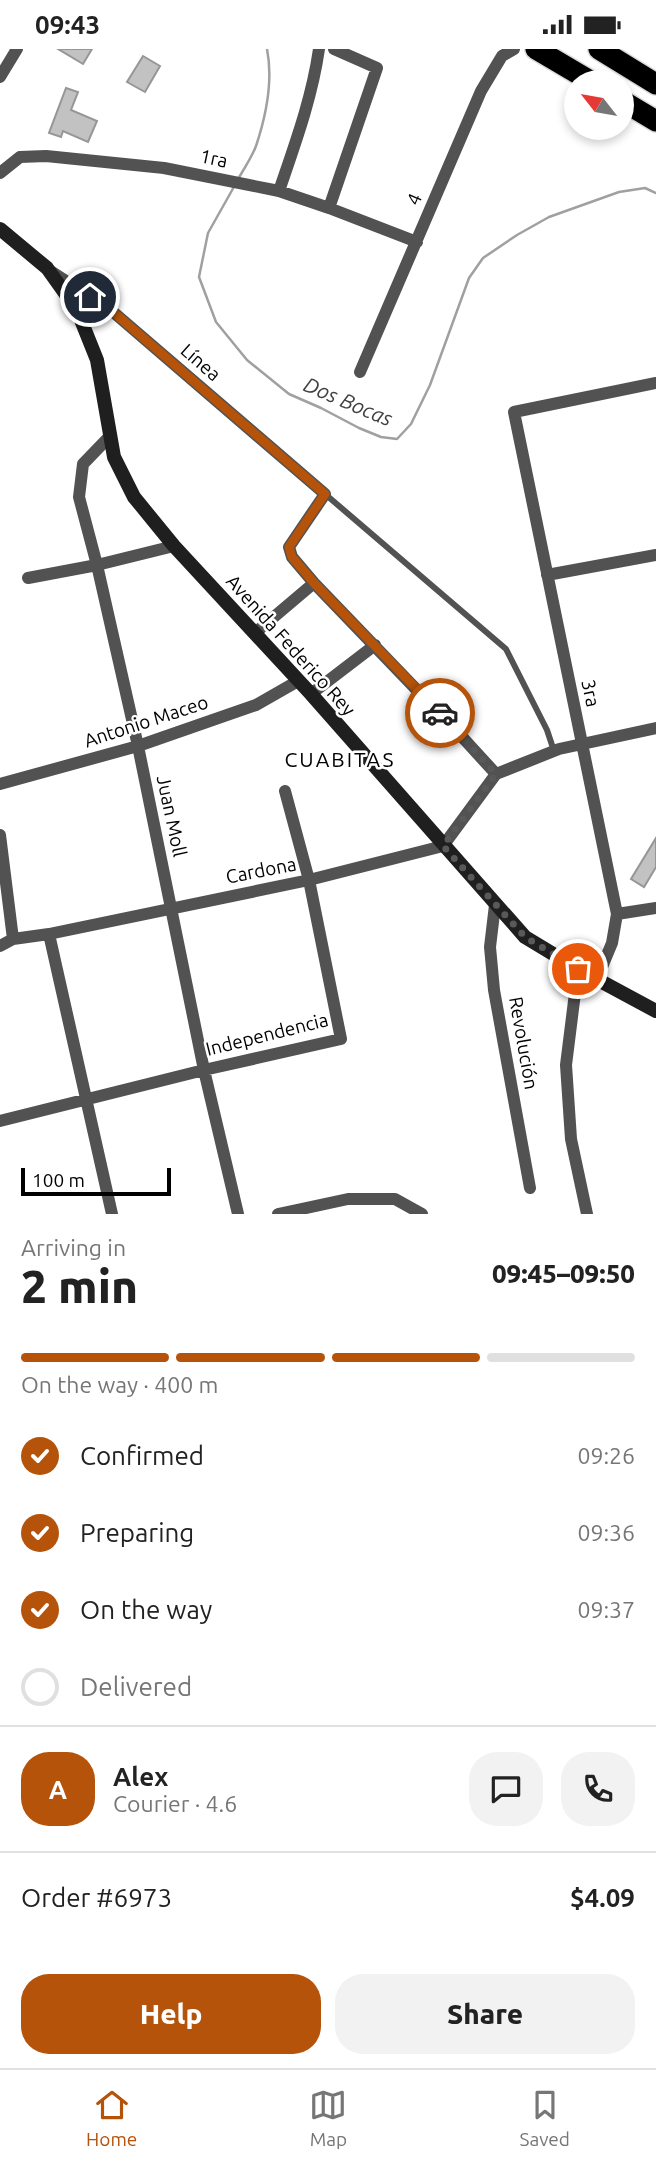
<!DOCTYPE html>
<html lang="en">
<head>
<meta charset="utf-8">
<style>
  :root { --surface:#fff; --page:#f2f2f2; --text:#222; --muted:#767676; --line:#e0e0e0; --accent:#b45309 }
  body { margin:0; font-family:Ubuntu,sans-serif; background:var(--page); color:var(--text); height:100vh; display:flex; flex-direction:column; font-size:26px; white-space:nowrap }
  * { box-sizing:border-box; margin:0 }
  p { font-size:23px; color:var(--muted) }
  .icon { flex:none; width:38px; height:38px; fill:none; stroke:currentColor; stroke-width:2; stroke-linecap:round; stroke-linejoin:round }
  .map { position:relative; height:1165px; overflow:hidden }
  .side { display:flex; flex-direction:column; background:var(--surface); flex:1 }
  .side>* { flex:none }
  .needle { width:46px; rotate:301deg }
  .tools { position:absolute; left:564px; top:21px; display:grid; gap:14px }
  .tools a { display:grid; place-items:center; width:70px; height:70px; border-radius:50%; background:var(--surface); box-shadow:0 4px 10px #0003; font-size:35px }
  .scale { position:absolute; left:21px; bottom:18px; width:150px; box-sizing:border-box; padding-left:7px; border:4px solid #000; border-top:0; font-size:19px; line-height:24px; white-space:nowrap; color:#000; -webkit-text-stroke:5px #fff; paint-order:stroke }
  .pin { position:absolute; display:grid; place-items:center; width:60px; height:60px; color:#fff; margin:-30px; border:4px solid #fff; border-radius:50%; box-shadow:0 2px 7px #0007 }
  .courier { position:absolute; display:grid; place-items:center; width:70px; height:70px; margin:-35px; border:5px solid #b45309; border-radius:50%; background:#fff; color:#222; box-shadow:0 2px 9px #0007 }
  .summary em { font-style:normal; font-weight:800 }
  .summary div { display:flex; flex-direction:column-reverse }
  .summary { display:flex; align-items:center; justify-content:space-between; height:119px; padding:0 21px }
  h1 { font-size:46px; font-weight:800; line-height:52px }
  .bar { display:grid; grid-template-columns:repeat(4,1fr); gap:10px 7px; align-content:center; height:84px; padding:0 21px }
  .bar i { height:9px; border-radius:5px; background:var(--line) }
  .bar .selected { background:var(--accent) }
  .bar p { grid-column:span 4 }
  .line { display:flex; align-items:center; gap:18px; padding:0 21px; border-top:2px solid var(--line) }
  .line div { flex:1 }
  .round { display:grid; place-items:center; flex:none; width:74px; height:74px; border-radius:28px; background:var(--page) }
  ol { padding:0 21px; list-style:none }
  li { display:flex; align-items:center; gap:21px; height:77px }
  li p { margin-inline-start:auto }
  li .icon { padding:7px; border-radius:50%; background:var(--accent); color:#fff; stroke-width:4 }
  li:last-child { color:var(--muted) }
  li i { width:38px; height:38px; border:4px solid var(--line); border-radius:50% }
  .action { display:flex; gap:14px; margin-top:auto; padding:14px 21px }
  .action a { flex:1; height:80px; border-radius:28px; background:var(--accent); color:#fff; font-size:28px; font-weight:800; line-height:80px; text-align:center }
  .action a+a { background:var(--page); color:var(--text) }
  .status { display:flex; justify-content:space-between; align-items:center; height:49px; padding:0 35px; background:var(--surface); direction:ltr }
  .status svg { height:19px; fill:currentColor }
  .tab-bar { display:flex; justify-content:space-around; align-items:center; height:98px; border-top:2px solid var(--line); background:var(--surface); font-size:19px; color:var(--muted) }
  .tab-bar a { display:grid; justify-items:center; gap:4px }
  .tab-bar .selected { color:var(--accent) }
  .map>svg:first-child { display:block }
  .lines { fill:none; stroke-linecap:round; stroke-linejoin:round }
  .stream { stroke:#a0a0a0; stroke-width:2.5 }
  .building { fill:#c2c2c2; stroke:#969696; stroke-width:2 }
  .highway-casing { stroke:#dbdbdb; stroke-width:24 }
  .lane { stroke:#525252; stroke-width:6 }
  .street { stroke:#525252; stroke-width:12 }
  .secondary { stroke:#1f1f1f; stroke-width:14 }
  .highway { stroke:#000; stroke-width:21 }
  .done { stroke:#595959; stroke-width:7; stroke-dasharray:0 12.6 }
  .route { stroke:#b45309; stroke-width:9 }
  .labels { text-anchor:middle; stroke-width:5; stroke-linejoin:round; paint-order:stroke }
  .street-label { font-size:19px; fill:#000; stroke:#fff }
  .water-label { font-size:21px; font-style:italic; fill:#414141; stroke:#fff }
  .neighbourhood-label { font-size:21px; letter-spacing:2px; fill:#000; stroke:#fff }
</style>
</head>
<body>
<div class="status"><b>09:43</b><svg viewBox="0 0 49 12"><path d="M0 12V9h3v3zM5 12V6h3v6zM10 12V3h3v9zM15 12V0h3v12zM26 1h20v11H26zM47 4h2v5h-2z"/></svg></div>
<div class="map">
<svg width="656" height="1165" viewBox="0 0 656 1165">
  <rect width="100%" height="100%" fill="#fff"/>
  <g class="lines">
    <path class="stream" d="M 238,130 C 244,120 252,108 256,97 C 266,67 273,30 267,0
      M 235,136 L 208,184 L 199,228 L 216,273 L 247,311 L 289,345 L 321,359 L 359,379 L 381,388 L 397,390 L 411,375 L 430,336 L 469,229 L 483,209 L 517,186 L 549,168 L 619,143 L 645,139 L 656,144"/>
  </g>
  <path class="building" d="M 58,0 L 92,0 L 83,15 Z
    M 143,7 L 160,17 L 145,43 L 127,33 Z
    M 66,39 L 78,43 L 71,61 L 97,72 L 88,93 L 63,82 L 61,88 L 49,84 Z
    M 656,789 L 656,818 L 644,838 L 631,830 Z"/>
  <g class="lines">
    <defs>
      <path id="highway" d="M 536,0 L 592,33
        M 599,0 L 656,35
        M 621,51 L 656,72"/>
    </defs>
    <use href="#highway" class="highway-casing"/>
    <path class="lane" d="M 325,445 L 506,600 L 547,681 L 554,702"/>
    <path class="street" d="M 0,28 L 17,0
      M 0,124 L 20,108 L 46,107 L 164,119 L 279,142 L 329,159 L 417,193
      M 279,142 C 295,95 312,49 319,0
      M 329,159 L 377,19 L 334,0
      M 52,223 L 112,262 L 325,445 L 289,498 L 292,508 L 314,534 L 464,690 L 496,725
      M 360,323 L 481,42 L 502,7 L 514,0
      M 110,387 L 83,415 L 79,448 L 97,516 L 138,697 L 204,1021 L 238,1165
      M 547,526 L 656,506
      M 28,529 L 97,516 L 174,497
      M 255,584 L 314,534
      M 311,645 L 375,596
      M 496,725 L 559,700 L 656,679
      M 0,735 L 138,697 L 256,656 L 298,632
      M 0,786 L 13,890
      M 495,856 L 490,898 L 494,941 L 530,1139
      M 617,865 L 656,859
      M 49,885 L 112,1165
      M 0,897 L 13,890 L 49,885 L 309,831 L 443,797 L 496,725
      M 578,920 L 566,1016 L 571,1090 L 587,1165
      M 597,930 L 612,894 L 617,865 L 514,363 L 656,334
      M 0,1072 L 204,1021 L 341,990 L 309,831 L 285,742
      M 278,1165 L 348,1150 L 395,1150 L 422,1165"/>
    <path class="secondary" d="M 0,180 L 47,219 L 77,261 L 97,311 L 114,408 L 134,448 L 174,497 L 311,645 L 525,888 L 578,920 L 656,962"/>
    <use href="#highway" class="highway"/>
  </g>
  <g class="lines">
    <path class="done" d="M 440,664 L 496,725 L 443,797 L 525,888 L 578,920"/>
    <path class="route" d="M 90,248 L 112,262 L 325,445 L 289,498 L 292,508 L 314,534 L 440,664"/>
  </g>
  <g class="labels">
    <g class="street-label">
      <text transform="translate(214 109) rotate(12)" y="7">1ra</text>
      <text transform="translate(414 150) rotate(-67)" y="7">4</text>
      <text transform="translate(201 313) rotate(41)" y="7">Línea</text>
      <text transform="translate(291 596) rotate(48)" y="7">Avenida Federico Rey</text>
      <text transform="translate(591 644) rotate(78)" y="7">3ra</text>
      <text transform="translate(146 672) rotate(-18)" y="7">Antonio Maceo</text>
      <text transform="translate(172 767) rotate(78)" y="7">Juan Moll</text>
      <text transform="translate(261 821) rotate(-11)" y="7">Cardona</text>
      <text transform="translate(267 985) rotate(-14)" y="7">Independencia</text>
      <text transform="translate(524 994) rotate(80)" y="7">Revolución</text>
    </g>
    <g class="water-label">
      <text transform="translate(348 353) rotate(23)" y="7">Dos Bocas</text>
    </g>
    <g class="neighbourhood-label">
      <text x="340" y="718">CUABITAS</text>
    </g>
  </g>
</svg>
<div class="tools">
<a><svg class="needle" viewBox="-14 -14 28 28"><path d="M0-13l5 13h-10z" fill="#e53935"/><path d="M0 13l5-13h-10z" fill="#767676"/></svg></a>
</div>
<div class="scale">100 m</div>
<div class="pin" style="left:578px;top:920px;background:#ea580c"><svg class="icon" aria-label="bag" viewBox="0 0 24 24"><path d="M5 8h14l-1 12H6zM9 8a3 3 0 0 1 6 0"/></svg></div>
<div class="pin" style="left:90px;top:248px;background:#1f2937"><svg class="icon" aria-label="home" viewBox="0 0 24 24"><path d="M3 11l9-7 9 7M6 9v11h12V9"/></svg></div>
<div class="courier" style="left:440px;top:664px"><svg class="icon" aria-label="car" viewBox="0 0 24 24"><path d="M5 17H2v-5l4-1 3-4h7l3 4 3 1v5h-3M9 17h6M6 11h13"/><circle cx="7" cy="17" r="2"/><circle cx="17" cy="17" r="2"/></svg></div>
</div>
<section class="side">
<div class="summary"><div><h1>2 min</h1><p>Arriving in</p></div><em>09:45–09:50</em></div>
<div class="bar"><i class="selected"></i><i class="selected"></i><i class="selected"></i><i></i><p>On the way · 400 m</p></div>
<ol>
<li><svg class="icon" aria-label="check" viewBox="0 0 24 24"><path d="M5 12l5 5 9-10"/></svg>Confirmed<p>09:26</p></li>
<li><svg class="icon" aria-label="check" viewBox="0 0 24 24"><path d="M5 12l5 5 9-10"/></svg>Preparing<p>09:36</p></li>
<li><svg class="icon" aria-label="check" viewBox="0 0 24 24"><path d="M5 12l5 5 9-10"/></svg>On the way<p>09:37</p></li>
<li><i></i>Delivered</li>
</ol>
<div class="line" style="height:126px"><b class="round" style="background:var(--accent);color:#fff">A</b><div><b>Alex</b><p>Courier · 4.6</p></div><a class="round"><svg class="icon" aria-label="chat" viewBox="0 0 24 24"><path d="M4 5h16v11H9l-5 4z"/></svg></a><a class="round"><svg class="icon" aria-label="phone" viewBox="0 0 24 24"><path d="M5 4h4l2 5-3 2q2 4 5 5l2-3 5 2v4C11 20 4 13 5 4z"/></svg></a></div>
<div class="line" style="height:91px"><div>Order #6973</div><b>$4.09</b></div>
<div class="action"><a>Help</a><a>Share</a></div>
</section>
<nav class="tab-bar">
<a class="selected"><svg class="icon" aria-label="home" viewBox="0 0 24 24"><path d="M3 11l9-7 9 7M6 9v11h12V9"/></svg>Home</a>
<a><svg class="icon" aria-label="map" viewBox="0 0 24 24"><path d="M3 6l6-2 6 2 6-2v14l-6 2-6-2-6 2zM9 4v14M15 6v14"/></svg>Map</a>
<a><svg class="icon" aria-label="saved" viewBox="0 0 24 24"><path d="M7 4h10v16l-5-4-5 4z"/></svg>Saved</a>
</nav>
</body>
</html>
